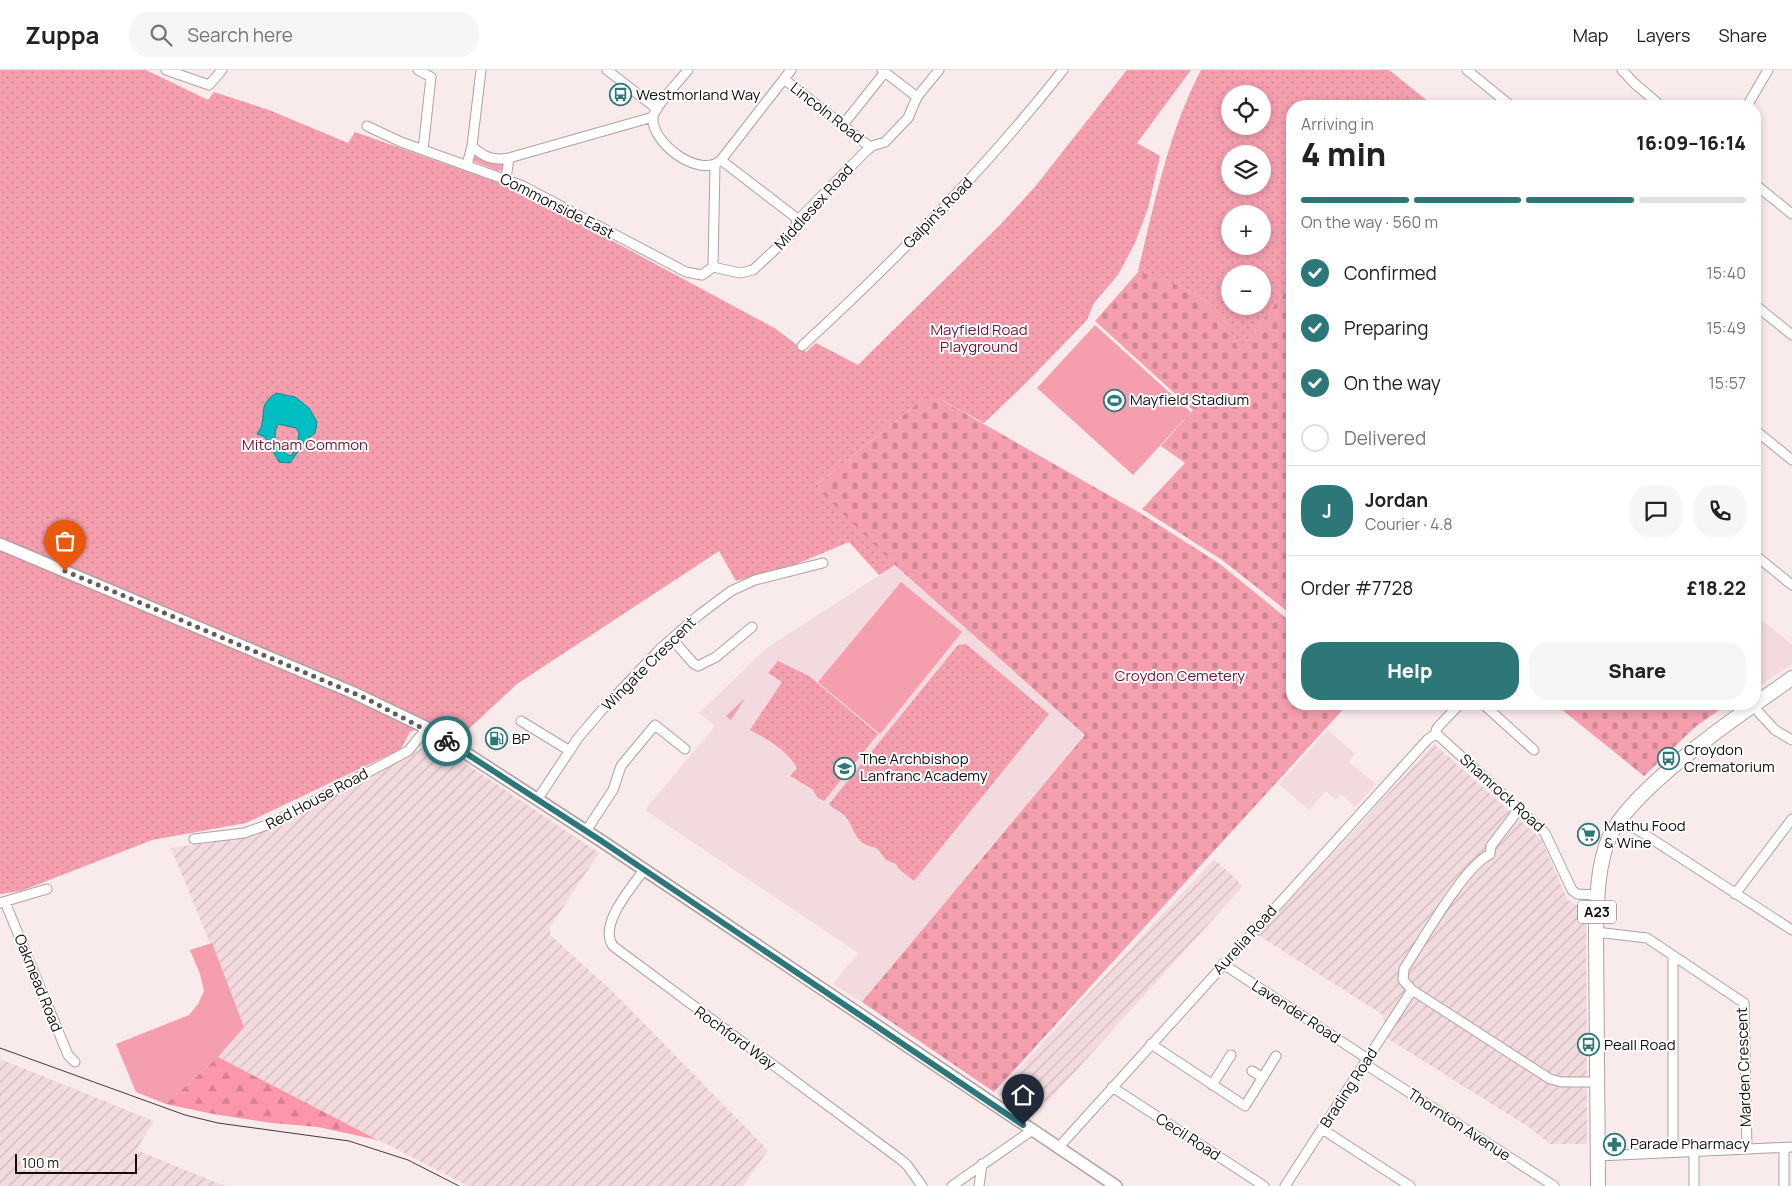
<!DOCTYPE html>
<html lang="en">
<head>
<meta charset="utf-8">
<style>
  :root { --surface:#fff; --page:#f6f6f6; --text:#222; --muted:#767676; --line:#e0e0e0; --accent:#2d7778 }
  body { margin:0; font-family:Manrope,sans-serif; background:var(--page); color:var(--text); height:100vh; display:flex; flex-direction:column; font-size:19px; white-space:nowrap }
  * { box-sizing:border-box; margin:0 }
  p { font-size:16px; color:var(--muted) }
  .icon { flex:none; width:28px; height:28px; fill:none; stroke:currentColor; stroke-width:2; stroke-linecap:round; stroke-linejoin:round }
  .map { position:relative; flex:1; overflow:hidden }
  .sheet { position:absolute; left:1286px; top:30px; width:475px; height:610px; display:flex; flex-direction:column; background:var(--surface); border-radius:20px; box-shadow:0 2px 8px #0003 }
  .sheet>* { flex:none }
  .fabs { position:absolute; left:1221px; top:15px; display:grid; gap:10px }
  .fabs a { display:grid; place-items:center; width:50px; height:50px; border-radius:50%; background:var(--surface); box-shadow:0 2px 8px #0003; font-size:25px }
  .scale { position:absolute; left:15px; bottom:12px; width:122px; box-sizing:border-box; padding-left:5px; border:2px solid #130f0f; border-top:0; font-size:14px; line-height:18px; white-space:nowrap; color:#130f0f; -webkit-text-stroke:4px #fff; paint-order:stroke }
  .pin { position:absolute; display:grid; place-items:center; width:42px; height:42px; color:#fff; margin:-51px -21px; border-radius:50% 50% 50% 0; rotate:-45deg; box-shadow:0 0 5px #0007 }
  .pin .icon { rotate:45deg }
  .courier { position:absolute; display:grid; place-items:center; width:50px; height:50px; margin:-25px; border:4px solid #2d7778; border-radius:50%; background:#fff; color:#222; box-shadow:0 1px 6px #0007 }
  .headline em { font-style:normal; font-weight:800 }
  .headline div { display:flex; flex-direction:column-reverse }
  .headline { display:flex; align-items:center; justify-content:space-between; height:85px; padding:0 15px }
  h1 { font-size:32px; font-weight:800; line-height:38px }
  .bar { display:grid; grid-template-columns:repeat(4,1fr); gap:8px 5px; align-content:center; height:60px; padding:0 15px }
  .bar i { height:6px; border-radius:4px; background:var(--line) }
  .bar .current { background:var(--accent) }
  .bar p { grid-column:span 4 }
  .line { display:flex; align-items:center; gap:12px; padding:0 15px; border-top:1px solid var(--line) }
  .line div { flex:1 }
  .round { display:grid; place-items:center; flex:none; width:52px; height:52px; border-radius:20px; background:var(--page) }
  ol { padding:0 15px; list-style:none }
  li { display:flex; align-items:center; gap:15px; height:55px }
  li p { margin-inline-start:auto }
  li .icon { padding:5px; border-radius:50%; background:var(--accent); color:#fff; stroke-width:4 }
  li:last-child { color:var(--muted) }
  li i { width:28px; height:28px; border:2px solid var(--line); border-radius:50% }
  .button { display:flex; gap:10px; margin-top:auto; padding:10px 15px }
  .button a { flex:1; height:58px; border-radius:20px; background:var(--accent); color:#fff; font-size:20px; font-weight:800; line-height:58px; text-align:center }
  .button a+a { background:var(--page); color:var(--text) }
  header { display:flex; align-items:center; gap:30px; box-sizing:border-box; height:70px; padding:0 25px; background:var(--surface); border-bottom:1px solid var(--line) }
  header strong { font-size:24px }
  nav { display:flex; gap:28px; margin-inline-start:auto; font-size:18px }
  .search { width:350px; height:45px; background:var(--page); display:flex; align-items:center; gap:12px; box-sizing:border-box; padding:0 18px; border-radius:20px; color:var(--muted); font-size:19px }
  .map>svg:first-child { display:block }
  .built { fill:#f2dade }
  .industrial { fill:url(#industrial-furrows) }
  .grass { fill:#f49eae }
  .forest { fill:url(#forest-firs) }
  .cemetery { fill:url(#cemetery-stones) }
  .park { fill:url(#park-dots); fill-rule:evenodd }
  .water { fill:#00bec1; stroke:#068a8c; fill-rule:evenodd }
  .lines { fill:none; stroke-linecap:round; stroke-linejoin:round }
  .minor-casing { stroke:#afa1a3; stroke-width:11 }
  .major-casing { stroke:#afa1a3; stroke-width:14 }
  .highway-casing { stroke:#afa1a3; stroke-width:16 }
  .minor { stroke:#fff; stroke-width:9 }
  .major { stroke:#fff; stroke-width:11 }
  .highway { stroke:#fff; stroke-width:14 }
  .tram { stroke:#423c3c; stroke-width:1 }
  .done { stroke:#645c5c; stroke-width:5; stroke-dasharray:0 9 }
  .route { stroke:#2d7778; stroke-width:6 }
  .labels { text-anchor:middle; stroke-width:4; stroke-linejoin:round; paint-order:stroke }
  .shield { fill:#fff; stroke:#5a5757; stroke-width:1 }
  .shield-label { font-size:14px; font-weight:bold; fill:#130f0f }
  .poi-label { font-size:15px; fill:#130f0f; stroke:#fff; text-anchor:start }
  .street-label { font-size:15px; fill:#130f0f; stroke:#fff }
  .park-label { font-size:15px; fill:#6e1532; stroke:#fff }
</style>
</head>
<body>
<header>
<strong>Zuppa</strong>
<div class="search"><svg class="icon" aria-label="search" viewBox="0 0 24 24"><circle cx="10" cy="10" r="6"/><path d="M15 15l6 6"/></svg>Search here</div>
<nav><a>Map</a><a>Layers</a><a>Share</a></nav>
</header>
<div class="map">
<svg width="1792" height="1116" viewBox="0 0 1792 1116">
  <defs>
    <pattern id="industrial-furrows" width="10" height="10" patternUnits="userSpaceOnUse" patternTransform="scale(1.25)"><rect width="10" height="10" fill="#f2dade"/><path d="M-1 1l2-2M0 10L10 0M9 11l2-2" fill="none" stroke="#cfbabd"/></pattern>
    <pattern id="forest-firs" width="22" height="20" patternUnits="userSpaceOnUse" patternTransform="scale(1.25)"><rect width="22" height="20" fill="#fc96aa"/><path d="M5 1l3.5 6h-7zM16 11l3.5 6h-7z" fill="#d78091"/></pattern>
    <pattern id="cemetery-stones" width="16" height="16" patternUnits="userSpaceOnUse" patternTransform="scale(1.25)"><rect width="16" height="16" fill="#f49eae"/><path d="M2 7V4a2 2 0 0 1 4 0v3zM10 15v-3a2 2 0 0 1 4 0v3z" fill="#d08794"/></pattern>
    <pattern id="park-dots" width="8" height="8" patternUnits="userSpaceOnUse" patternTransform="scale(1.25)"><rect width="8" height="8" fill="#f49eae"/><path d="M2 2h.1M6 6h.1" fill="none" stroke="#d08794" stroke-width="1.8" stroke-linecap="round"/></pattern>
  </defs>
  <rect width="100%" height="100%" fill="#f9eaec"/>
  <path class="built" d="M 895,495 L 1085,665 L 862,932 L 833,914 L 858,883 L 645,740 L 715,656 L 699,643 L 767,578 Z
    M 1755,544 L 1792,575 L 1792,594 L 1755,619 Z
    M 1328,660 L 1355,684 L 1349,692 L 1376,714 L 1355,737 L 1341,724 L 1336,730 L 1326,721 L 1309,740 L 1279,714 Z"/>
  <path class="industrial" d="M 1434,674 L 1541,769 L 1567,829 L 1586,841 L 1587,1074 L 1550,1074 L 1530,1058 L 1387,968 L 1383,945 L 1258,865 Z
    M 428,675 L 438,675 L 599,783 L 550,857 L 550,865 L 613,922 L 768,1080 L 743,1116 L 468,1116 L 218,987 L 244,956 L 171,778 L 255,766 Z
    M 1214,789 L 1243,816 L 1033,1048 L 996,1023 Z
    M 0,989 L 154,1051 L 136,1080 L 225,1116 L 0,1116 Z"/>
  <path class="grass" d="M 474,84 L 493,93 L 503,93 L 504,100 L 498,101 L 475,92 L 472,90 Z
    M 1095,255 L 1191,342 L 1133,405 L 1037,318 Z
    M 901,512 L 962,562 L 880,664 L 818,612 Z
    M 745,628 L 731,650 L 726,646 Z
    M 212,873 L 244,957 L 218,987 L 166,1034 L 136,1022 L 116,974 L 189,945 L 198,934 L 204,921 L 200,904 L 190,880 Z"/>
  <path class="forest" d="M 218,987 L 378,1070 L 318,1057 L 272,1053 L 213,1044 L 166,1034 Z"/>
  <path class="cemetery" d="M 1139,201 C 1177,214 1211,223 1231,262 C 1234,267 1236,274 1239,280 L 1292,213 L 1292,545 L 1222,490 L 1142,439 L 1185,393 L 1161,376 L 1193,340 L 1095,251 Z
    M 924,328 L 938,328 L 1140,443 L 1220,494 L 1292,553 L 1292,634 L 1348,634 L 994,1022 L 862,932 L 1085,665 L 895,495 L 814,417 Z
    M 1555,634 L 1728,634 L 1695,657 L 1644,706 Z"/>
  <path class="park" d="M 0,0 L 146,0 L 208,30 L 214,22 L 269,40 L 348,73 L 355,62 L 516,119 L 776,259 L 806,282 L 816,273 L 858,295 L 1002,153 L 1034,118 L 1127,0 L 1191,0 L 1137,73 L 1160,86 L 1148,138 L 1135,173 L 1118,205 L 1094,233 L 1087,250 L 1025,314 L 984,353 L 938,328 L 924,328 L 815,416 L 895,495 L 879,505 L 849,472 L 794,495 L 736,511 L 719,481 L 517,614 L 459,668 L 436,651 L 410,662 L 401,679 L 246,753 L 152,770 L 21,821 L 0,824 Z
    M 1201,0 L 1389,0 L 1434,36 L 1292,36 L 1292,213 L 1239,280 C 1217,225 1190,219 1138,201 C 1155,132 1168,63 1201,0 ZM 1230,24 L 1262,24 L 1262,56 L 1230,56 ZM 1230,84 L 1262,84 L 1262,116 L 1230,116 ZM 1230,144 L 1262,144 L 1262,176 L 1230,176 ZM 1230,204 L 1262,204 L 1262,236 L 1230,236 Z
    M 966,574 L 1049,644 L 914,811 L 899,799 L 896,794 L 886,790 L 877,778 C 853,774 856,759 845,746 C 840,740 833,740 829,734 L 958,575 Z
    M 778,591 L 809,606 L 878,664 L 824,731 L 818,728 L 812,719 L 790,706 L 797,698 C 787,680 767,669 750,660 L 782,612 L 768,603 Z"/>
  <path class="water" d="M 276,323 L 295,327 L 309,338 L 317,352 L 315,363 L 306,370 L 290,393 L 279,392 L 265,367 L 257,364 C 258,361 262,358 262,354 C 265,337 260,335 276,323 ZM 278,354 L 296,358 L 299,363 L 297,378 L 291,386 C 277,381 271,367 278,354 Z"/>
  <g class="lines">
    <defs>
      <path id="minor" d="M 166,0 L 209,15 L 222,0
        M 418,0 L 431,7 L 423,80
        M 607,0 L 657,39
        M 688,0 C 680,10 655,36 653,47 C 650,72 700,110 721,90 L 799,150
        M 882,0 L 917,27
        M 1467,0 L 1511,36
        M 1622,0 L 1634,13 L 1661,36
        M 784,9 L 870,77
        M 1747,36 L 1768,0
        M 367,56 L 401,72 L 523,116 L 686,202 L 702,205 L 713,197
        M 842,56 L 885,2
        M 472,76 C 483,87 493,91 509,88
        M 721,90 L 791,0
        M 467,95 L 472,76 L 481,0
        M 506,109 L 509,88 L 653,47
        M 1755,114 L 1792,144
        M 713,197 L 740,203 L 753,200 L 794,162 L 797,151 L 865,82 L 872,76 L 885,72 L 908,48 L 917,27 L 939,0
        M 713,197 L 715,95
        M 1755,235 L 1792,265
        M 802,276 C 896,190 984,100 1063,0
        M 1755,360 L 1792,390
        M 1755,485 L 1792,515
        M 672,569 L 694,594 L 698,596 L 716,587 L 752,557
        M 1483,634 L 1534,680
        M 1752,635 L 1775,660 L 1792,670
        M 521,651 L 570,681
        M 1435,665 L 1439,666 L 1545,763 L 1572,820 L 1577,824 L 1597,825
        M 1435,665 L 1437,658 L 1460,634
        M 537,730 L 578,668 L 601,641 L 661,578 L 699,545 L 731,521 L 755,510 L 823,493
        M 1519,739 L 1491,776 L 1490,784 C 1462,799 1423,870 1404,899 L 1403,910 L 1412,920 L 1550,1009 L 1562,1012 L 1597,1012
        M 1621,749 L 1792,860
        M 586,761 L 613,720 L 621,696 L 655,655 L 685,679
        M 194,769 L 244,763 L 270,754 L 408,681 L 427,658
        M 644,800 C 631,818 598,855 613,876 L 900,1089 L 907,1095 L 922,1116
        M 1735,824 L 1792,749
        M 5,832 L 68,985 L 75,992
        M 0,833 L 47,819
        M 1596,862 L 1647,868 L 1744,933 L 1747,1079
        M 1673,886 L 1673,1082
        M 1223,894 L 1368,989
        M 1151,974 L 1245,1036 L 1276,986
        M 1365,994 L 1554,1116
        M 1252,1001 L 1262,1007
        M 1212,1015 L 1231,985
        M 1112,1017 L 1264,1116
        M 1322,1059 L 1410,1116
        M 1058,1078 L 1428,669 L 1435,665
        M 1784,1078 L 1784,1116
        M 1694,1082 L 1694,1116
        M 1598,1086 L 1792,1077
        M 952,1116 L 1031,1061
        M 979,1116 L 982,1094
        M 1285,1116 L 1412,920"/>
      <path id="major" d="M 0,474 L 354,623 L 427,658 L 600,770 L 1116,1116"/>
      <path id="highway" d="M 1755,634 L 1792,608
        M 1598,1116 L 1596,862 C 1597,831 1597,797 1609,768 C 1629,724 1715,662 1755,634"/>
    </defs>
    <use href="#minor" class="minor-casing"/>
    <use href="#major" class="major-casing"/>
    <use href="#highway" class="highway-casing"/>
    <use href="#minor" class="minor"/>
    <use href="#major" class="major"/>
    <use href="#highway" class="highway"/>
    <path class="tram" d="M 0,978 L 185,1045 L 218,1053 L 349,1071 L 408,1090 L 459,1116"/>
  </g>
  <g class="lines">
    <path class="done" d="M 65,501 L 365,628 L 447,671"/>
    <path class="route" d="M 447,671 L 600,770 L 1023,1055"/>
  </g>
  <defs>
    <symbol id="bus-ring" viewBox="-11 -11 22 22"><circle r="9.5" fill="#fff" stroke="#2d7778" stroke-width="1.5"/><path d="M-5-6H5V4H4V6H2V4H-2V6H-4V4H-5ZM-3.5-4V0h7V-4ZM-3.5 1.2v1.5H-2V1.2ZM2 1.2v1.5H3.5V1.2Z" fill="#2d7778"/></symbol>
    <symbol id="stadium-ring" viewBox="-11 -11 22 22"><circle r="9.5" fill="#fff" stroke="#2d7778" stroke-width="1.5"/><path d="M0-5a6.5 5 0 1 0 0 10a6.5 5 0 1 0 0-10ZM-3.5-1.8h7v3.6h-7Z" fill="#2d7778"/></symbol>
    <symbol id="fuel-ring" viewBox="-11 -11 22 22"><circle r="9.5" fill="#fff" stroke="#2d7778" stroke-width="1.5"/><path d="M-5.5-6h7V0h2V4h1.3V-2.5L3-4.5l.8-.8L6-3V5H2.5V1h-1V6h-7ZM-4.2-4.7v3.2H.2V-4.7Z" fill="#2d7778"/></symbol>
    <symbol id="school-ring" viewBox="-11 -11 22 22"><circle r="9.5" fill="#fff" stroke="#2d7778" stroke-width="1.5"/><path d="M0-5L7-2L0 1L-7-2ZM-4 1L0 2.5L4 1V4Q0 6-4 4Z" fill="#2d7778"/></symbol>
    <symbol id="supermarket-ring" viewBox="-11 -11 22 22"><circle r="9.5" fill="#fff" stroke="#2d7778" stroke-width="1.5"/><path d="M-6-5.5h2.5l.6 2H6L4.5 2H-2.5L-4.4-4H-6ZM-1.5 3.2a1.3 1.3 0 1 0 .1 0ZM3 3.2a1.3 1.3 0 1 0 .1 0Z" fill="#2d7778"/></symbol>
    <symbol id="pharmacy-ring" viewBox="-11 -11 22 22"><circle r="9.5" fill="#fff" stroke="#2d7778" stroke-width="1.5"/><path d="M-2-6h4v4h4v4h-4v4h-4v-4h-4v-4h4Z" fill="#2d7778"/></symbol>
  </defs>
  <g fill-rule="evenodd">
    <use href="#bus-ring" x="608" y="12" width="25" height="25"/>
    <use href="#stadium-ring" x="1102" y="318" width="25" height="25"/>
    <use href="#fuel-ring" x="484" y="656" width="25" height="25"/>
    <use href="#bus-ring" x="1656" y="676" width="25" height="25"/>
    <use href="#school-ring" x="832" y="686" width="25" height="25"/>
    <use href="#supermarket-ring" x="1576" y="752" width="25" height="25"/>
    <use href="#bus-ring" x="1576" y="962" width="25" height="25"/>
    <use href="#pharmacy-ring" x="1602" y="1062" width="25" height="25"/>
  </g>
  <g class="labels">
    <rect class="shield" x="1578" y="830.5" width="38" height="23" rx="4"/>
    <g class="shield-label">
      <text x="1597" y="847">A23</text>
    </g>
    <g class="poi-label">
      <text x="636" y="30">Westmorland Way</text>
      <text x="1130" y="335">Mayfield Stadium</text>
      <text x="512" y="674">BP</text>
      <text x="1684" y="685">Croydon<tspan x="1684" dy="17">Crematorium</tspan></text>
      <text x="860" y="694">The Archbishop<tspan x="860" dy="17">Lanfranc Academy</tspan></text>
      <text x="1604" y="761">Mathu Food<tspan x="1604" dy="17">&amp; Wine</tspan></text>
      <text x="1604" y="980">Peall Road</text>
      <text x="1630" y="1079">Parade Pharmacy</text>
    </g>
    <g class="street-label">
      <text transform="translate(827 43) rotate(38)" y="5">Lincoln Road</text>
      <text transform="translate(557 136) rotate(27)" y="5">Commonside East</text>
      <text transform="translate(814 137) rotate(-48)" y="5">Middlesex Road</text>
      <text transform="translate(938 143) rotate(-46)" y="5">Galpin's Road</text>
      <text transform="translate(649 594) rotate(-45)" y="5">Wingate Crescent</text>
      <text transform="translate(1502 723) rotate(42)" y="5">Shamrock Road</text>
      <text transform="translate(317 729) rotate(-28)" y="5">Red House Road</text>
      <text transform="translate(1245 870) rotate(-48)" y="5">Aurelia Road</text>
      <text transform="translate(38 913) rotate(68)" y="5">Oakmead Road</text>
      <text transform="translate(1296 942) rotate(33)" y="5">Lavender Road</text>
      <text transform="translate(735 968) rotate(36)" y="5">Rochford Way</text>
      <text transform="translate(1744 997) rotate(-92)" y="5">Marden Crescent</text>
      <text transform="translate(1349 1018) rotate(-57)" y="5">Brading Road</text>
      <text transform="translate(1459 1055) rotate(33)" y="5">Thornton Avenue</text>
      <text transform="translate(1188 1067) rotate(33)" y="5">Cecil Road</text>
    </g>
    <g class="park-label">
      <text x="979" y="265">Mayfield Road<tspan x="979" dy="17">Playground</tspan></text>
      <text x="305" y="380">Mitcham Common</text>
      <text x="1180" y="611">Croydon Cemetery</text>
    </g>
  </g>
</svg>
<div class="fabs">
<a><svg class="icon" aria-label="locate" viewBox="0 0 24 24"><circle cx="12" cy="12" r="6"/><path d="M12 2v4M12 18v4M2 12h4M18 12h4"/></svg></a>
<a><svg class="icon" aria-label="layers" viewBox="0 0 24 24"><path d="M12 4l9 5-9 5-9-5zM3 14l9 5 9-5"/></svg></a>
<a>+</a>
<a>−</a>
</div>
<div class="scale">100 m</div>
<div class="pin" style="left:65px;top:501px;background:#ea580c"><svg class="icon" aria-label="bag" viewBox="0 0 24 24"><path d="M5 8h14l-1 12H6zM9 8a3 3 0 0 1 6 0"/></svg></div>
<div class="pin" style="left:1023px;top:1055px;background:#1f2937"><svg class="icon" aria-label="home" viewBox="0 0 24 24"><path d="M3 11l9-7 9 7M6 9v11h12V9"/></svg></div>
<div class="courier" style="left:447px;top:671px"><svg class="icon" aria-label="bike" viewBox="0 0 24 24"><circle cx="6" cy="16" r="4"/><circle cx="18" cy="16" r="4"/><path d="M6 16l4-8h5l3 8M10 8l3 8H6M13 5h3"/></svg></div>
<section class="sheet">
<div class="headline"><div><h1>4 min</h1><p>Arriving in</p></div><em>16:09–16:14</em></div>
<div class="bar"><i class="current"></i><i class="current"></i><i class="current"></i><i></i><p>On the way · 560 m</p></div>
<ol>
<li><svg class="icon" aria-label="check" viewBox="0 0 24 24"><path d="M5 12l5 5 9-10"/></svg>Confirmed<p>15:40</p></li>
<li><svg class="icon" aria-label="check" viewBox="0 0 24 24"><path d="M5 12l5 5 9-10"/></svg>Preparing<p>15:49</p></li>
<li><svg class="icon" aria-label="check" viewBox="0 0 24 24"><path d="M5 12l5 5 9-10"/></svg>On the way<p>15:57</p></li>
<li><i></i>Delivered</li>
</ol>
<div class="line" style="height:90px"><b class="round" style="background:var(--accent);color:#fff">J</b><div><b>Jordan</b><p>Courier · 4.8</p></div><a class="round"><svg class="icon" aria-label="chat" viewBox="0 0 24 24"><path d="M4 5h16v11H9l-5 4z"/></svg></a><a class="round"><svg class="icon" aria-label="phone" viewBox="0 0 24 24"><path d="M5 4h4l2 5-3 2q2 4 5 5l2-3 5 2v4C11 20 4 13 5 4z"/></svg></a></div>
<div class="line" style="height:65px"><div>Order #7728</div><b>£18.22</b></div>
<div class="button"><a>Help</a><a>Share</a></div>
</section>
</div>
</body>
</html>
